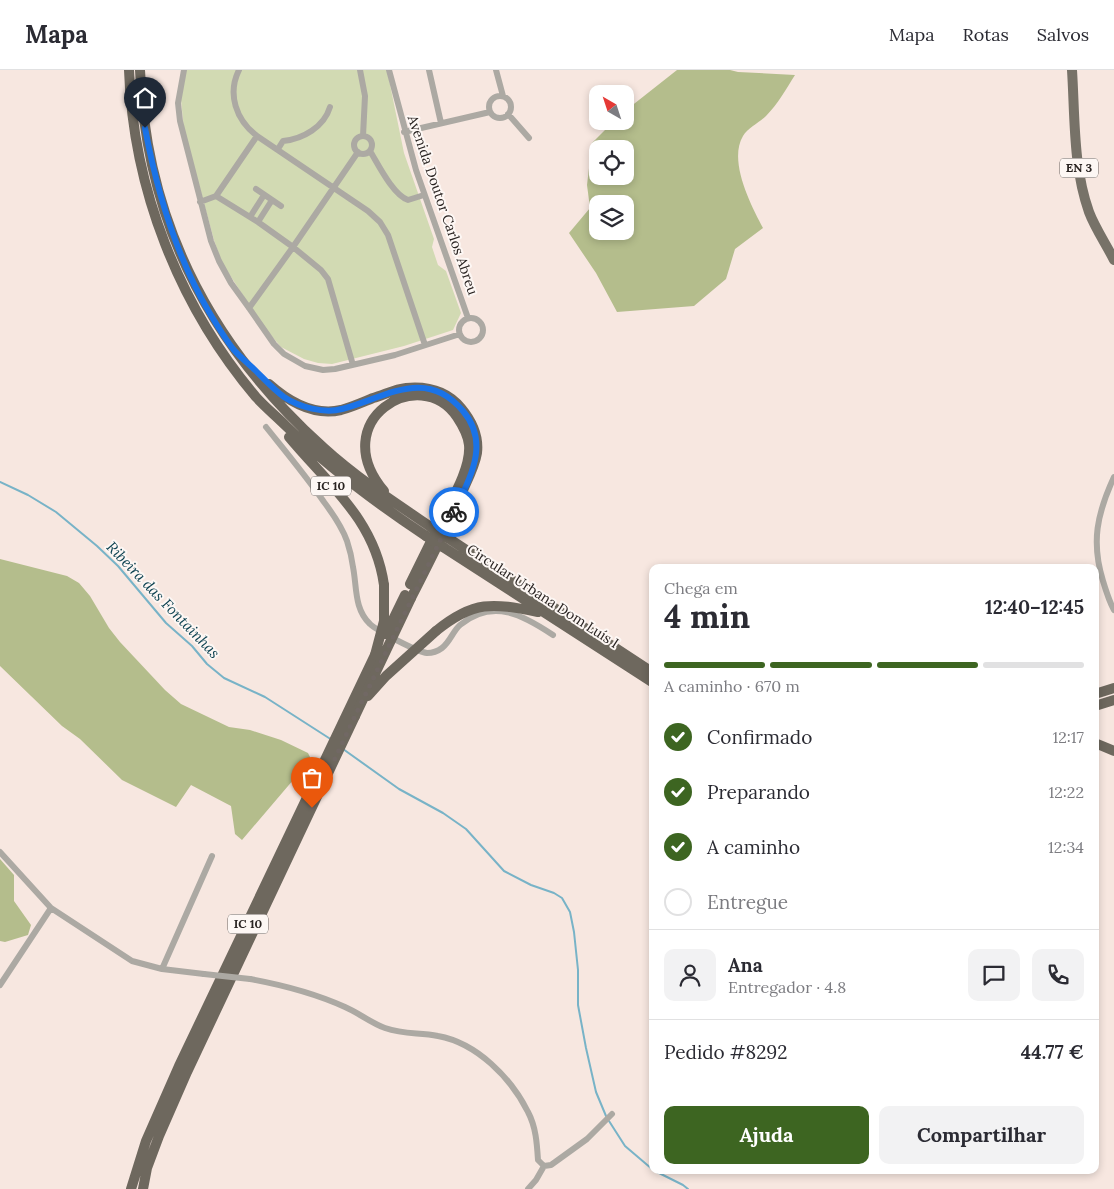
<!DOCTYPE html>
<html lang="pt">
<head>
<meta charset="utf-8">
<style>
  :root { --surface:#fff; --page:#f2f2f3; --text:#2b2b33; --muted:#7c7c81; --line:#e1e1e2; --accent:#3d6521 }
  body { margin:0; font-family:Lora,serif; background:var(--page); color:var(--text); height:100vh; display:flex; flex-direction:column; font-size:19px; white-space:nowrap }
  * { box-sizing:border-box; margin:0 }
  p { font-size:16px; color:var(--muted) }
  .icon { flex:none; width:28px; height:28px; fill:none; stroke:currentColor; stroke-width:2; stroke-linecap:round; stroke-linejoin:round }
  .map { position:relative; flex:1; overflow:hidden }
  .panel { position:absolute; left:649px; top:494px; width:450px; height:610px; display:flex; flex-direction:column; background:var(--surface); border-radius:10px; box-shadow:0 2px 8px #0003 }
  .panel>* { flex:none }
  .needle { width:32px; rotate:321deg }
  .buttons { position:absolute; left:589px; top:15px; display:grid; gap:10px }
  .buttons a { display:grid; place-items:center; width:45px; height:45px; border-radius:10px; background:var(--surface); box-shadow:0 2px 8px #0003; font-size:25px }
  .pin { position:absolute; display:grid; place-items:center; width:42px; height:42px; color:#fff; margin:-51px -21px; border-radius:50% 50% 50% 0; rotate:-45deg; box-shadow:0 0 5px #0007 }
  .pin .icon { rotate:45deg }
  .courier { position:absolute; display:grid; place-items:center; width:50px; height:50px; margin:-25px; border:4px solid #1a73e8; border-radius:50%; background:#fff; color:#222; box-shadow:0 1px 6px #0007 }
  .overview em { font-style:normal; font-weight:700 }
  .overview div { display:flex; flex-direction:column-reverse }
  .overview { display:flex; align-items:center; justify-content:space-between; height:85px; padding:0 15px }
  h1 { font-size:32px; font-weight:700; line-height:38px }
  .bar { display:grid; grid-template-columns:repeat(4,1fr); gap:8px 5px; align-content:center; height:60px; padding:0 15px }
  .bar i { height:6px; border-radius:4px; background:var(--line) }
  .bar .selected { background:var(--accent) }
  .bar p { grid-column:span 4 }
  .line { display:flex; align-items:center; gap:12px; padding:0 15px; border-top:1px solid var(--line) }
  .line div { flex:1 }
  .round { display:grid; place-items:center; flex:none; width:52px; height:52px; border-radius:10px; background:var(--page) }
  ol { padding:0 15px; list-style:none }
  li { display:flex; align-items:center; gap:15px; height:55px }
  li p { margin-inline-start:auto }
  li .icon { padding:5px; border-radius:50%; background:var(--accent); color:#fff; stroke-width:4 }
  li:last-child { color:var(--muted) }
  li i { width:28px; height:28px; border:2px solid var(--line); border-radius:50% }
  .cta { display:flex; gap:10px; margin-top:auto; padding:10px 15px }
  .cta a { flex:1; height:58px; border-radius:10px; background:var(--accent); color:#fff; font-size:20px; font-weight:700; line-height:58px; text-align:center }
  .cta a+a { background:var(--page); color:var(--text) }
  header { display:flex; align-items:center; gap:30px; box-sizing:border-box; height:70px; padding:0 25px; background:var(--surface); border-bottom:1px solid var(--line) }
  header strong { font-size:24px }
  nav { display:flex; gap:28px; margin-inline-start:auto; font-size:18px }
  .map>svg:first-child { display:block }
  .green { fill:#d2dab3 }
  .forest { fill:#b4bd8c; fill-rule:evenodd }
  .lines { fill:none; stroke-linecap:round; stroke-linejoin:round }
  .stream { stroke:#78b3c7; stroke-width:2 }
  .minor { stroke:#aca9a3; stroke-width:6 }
  .primary { stroke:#777268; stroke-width:10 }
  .trunk { stroke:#6e685e; stroke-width:10 }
  .minor-bridge { stroke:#aca9a3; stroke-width:6 }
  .trunk-bridge { stroke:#6e685e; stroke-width:10 }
  .done { stroke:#716864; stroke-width:5; stroke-dasharray:0 9 }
  .route { stroke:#1a73e8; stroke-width:6 }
  .labels { text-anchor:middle; stroke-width:4; stroke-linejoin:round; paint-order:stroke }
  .shield { fill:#fdf7f4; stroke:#696360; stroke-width:1 }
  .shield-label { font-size:12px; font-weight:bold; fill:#292321 }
  .street-label { font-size:14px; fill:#292321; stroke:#fdf7f4 }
  .water-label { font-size:15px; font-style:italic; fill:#093f4e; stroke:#fdf7f4 }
</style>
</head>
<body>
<header>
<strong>Mapa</strong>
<nav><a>Mapa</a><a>Rotas</a><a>Salvos</a></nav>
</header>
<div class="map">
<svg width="1114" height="1119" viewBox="0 0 1114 1119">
  <rect width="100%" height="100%" fill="#f7e7e0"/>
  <path class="green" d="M 186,0 L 387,0 L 404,83 L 434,169 L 432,177 L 438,195 L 446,201 L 461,243 L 453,260 L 404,276 L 332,294 L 318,293 L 304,289 L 281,277 L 263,256 L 222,193 L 214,170 L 184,60 L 181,30 Z"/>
  <path class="forest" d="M 677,0 L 730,0 L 738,2 L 795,5 C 786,19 778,34 766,46 C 759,53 748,58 743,66 C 728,91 751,135 763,158 L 735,179 L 726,209 L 694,236 L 617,242 L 596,203 L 569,163 L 590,138 L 587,115 L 592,73 L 614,51 L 625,51 L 625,41 ZM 598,79 L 625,79 L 625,106 L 598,106 ZM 598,134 L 625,134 L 625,161 L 598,161 Z
    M 0,489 L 67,506 L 79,513 L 90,526 L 109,558 L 120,572 L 165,620 L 181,634 L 229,657 L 250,660 L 281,670 L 308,683 L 311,689 L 242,770 L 235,764 L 231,736 L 191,715 L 176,737 L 122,710 L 80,669 L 62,656 L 0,596 Z
    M 0,789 L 14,805 L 14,831 L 31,855 L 28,865 L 5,872 L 0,871 Z"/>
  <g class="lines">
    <path class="stream" d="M 0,412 L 28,425 L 56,442 L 97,476 L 118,496 L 166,553 L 192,576 L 207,594 L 224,608 L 265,627 L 332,670
      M 343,679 L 399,719 L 443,743 L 466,759 L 504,801 L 531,815 L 554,823 L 562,828 L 570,842 L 574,862 L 578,900 L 578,935 L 586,978 L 596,1022 L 606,1046
      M 609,1051 L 625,1076 L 652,1099
      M 653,1100 L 683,1115 L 688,1119"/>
    <path class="minor" d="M 184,0 L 178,33 L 180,51 L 211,171 L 219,191 L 231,213 L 249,238 L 274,274 L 284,284 L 305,296 L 323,300 L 335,299 L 395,285 L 460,264
      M 239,0 C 227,24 236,50 257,66 L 368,141 L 380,152 L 388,165 L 425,275
      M 360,0 L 365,26 L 363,66
      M 389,0 L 416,100 L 468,248
      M 429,0 L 441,53
      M 496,0 L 503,26
      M489 37a11 11 0 1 1 22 0a11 11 0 1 1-22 0Z
      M 508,44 L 529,68
      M 404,62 L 490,42
      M 257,66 L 216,126 L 258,152 L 293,177 L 358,82
      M354 75a9 9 0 1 1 18 0a9 9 0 1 1-18 0Z
      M 278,79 L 283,71 C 303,69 324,57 330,37
      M 370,81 C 378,94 393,125 408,130 L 424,125
      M 256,119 L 281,136
      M 200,132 L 216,126
      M 250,147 L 264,125
      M 258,152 L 272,130
      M 249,238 L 293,177 L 321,200 L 328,209 L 353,295
      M459 260a12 12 0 1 1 24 0a12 12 0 1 1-24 0Z
      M 266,357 C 286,382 306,406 324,432 C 333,444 342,457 347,471 C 350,480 352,489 353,497 C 357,517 354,539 370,554 C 377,561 418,582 427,583 C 432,583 438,581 442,578 C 450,572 453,561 460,555 C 493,528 523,545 553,565
      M 1114,407 C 1097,444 1091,472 1103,511 C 1106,521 1109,531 1114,540
      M 0,782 L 51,838 L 132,891 L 162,899 L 204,904
      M 162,899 L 212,786
      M 250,909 C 283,915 314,923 345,937 C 359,943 371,953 385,958 C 405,965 419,962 438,966 C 477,973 511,1008 528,1042 C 536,1057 537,1074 538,1090 L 544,1096 L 551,1095 L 587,1069 L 612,1044
      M 0,915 L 51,838
      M 528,1119 L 536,1110 L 544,1096"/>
    <path class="primary" d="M 1072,0 C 1075,47 1073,97 1089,142 C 1095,158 1106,174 1114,190"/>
    <path class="trunk" d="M 129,0 C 133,119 179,236 256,327 C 265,337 276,346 286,356 C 329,398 376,433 426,466
      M 140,0 C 146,153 211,277 324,378 C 357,408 394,432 431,457
      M 269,314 C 288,331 314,346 341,340 C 352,337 363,332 373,328 C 384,325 395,319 406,318 C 427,316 447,321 461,338 C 471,350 479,366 477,383 C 475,396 468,409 462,422 C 447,458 429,493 411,528
      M 289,367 C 329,415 375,450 384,515
      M 384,421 C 325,351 420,292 457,347 C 463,356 468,365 469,375 C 471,398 452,429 442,449 C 431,471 421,492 410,514
      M 448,468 L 652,602
      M 443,477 L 652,612
      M 436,561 C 474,530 492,533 538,542
      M 1095,624 L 1114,618
      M 1095,636 L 1114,630
      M 1095,673 L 1114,681
      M 131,1119 L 146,1071 L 179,996 L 375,585
      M 143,1119 L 147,1098 L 159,1066 L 187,1002 L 355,646"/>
    <path class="minor-bridge" d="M 204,904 L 250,909"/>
    <path class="trunk-bridge" d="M 431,457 L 448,468
      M 426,466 L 443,477
      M 386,564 L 405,525
      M 375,585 L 384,551 L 384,515
      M 368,626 L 386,606 L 436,561
      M 355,646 L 411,528"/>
  </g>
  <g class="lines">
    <path class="done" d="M 312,738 L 355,646 L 454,442"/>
    <path class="route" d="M 145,58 C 157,122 176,186 209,242 C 217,255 225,269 234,280 C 241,288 249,294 256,301 C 265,310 274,320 284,327 C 299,337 324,344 342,339 C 385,328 426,296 463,341 C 491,374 469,409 454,442"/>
  </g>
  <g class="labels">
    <g class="shield">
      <rect x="1060" y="88.5" width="38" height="19" rx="4"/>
      <rect x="311" y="406.5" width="40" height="19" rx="4"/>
      <rect x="228" y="844.5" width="40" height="19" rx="4"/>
    </g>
    <g class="shield-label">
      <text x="1079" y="102">EN 3</text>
      <text x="331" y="420">IC 10</text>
      <text x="248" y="858">IC 10</text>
    </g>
    <g class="street-label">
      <text transform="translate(443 135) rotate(71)" y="5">Avenida Doutor Carlos Abreu</text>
      <text transform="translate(543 526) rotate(33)" y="5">Circular Urbana Dom Luís I</text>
    </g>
    <g class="water-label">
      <text transform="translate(163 530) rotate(46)" y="5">Ribeira das Fontainhas</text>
    </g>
  </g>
</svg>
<div class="buttons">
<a><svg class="needle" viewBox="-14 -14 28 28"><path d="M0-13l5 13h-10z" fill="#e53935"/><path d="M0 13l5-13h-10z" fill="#7c7c81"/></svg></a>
<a><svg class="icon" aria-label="locate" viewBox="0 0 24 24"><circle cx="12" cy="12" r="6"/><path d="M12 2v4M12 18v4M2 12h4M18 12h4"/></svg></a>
<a><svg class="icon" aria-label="layers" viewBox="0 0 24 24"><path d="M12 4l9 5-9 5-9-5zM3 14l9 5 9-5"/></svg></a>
</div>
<div class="pin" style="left:312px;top:738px;background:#ea580c"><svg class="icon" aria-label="bag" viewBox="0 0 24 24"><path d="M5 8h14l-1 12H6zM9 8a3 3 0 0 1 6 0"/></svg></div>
<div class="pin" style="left:145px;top:58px;background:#1f2937"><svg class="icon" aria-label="home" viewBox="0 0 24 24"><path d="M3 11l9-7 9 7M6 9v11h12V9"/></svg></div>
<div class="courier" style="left:454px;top:442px"><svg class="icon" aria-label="bike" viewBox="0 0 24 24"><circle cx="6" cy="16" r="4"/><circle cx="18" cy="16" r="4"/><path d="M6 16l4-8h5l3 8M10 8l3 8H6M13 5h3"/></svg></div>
<section class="panel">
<div class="overview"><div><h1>4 min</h1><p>Chega em</p></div><em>12:40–12:45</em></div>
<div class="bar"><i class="selected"></i><i class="selected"></i><i class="selected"></i><i></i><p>A caminho · 670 m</p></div>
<ol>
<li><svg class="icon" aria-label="check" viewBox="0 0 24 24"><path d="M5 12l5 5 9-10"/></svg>Confirmado<p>12:17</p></li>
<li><svg class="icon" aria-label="check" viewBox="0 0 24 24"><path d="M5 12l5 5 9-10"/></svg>Preparando<p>12:22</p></li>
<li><svg class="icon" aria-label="check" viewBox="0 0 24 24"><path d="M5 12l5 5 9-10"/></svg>A caminho<p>12:34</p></li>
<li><i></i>Entregue</li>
</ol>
<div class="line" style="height:90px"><a class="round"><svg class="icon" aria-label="person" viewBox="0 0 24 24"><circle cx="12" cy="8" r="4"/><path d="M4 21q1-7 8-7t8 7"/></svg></a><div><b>Ana</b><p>Entregador · 4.8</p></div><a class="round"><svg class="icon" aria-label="chat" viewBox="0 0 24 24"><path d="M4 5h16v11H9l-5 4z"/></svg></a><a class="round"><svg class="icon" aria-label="phone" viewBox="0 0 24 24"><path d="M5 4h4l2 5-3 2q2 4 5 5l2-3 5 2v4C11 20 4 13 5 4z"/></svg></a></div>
<div class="line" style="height:65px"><div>Pedido #8292</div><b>44.77 €</b></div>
<div class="cta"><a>Ajuda</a><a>Compartilhar</a></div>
</section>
</div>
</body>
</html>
